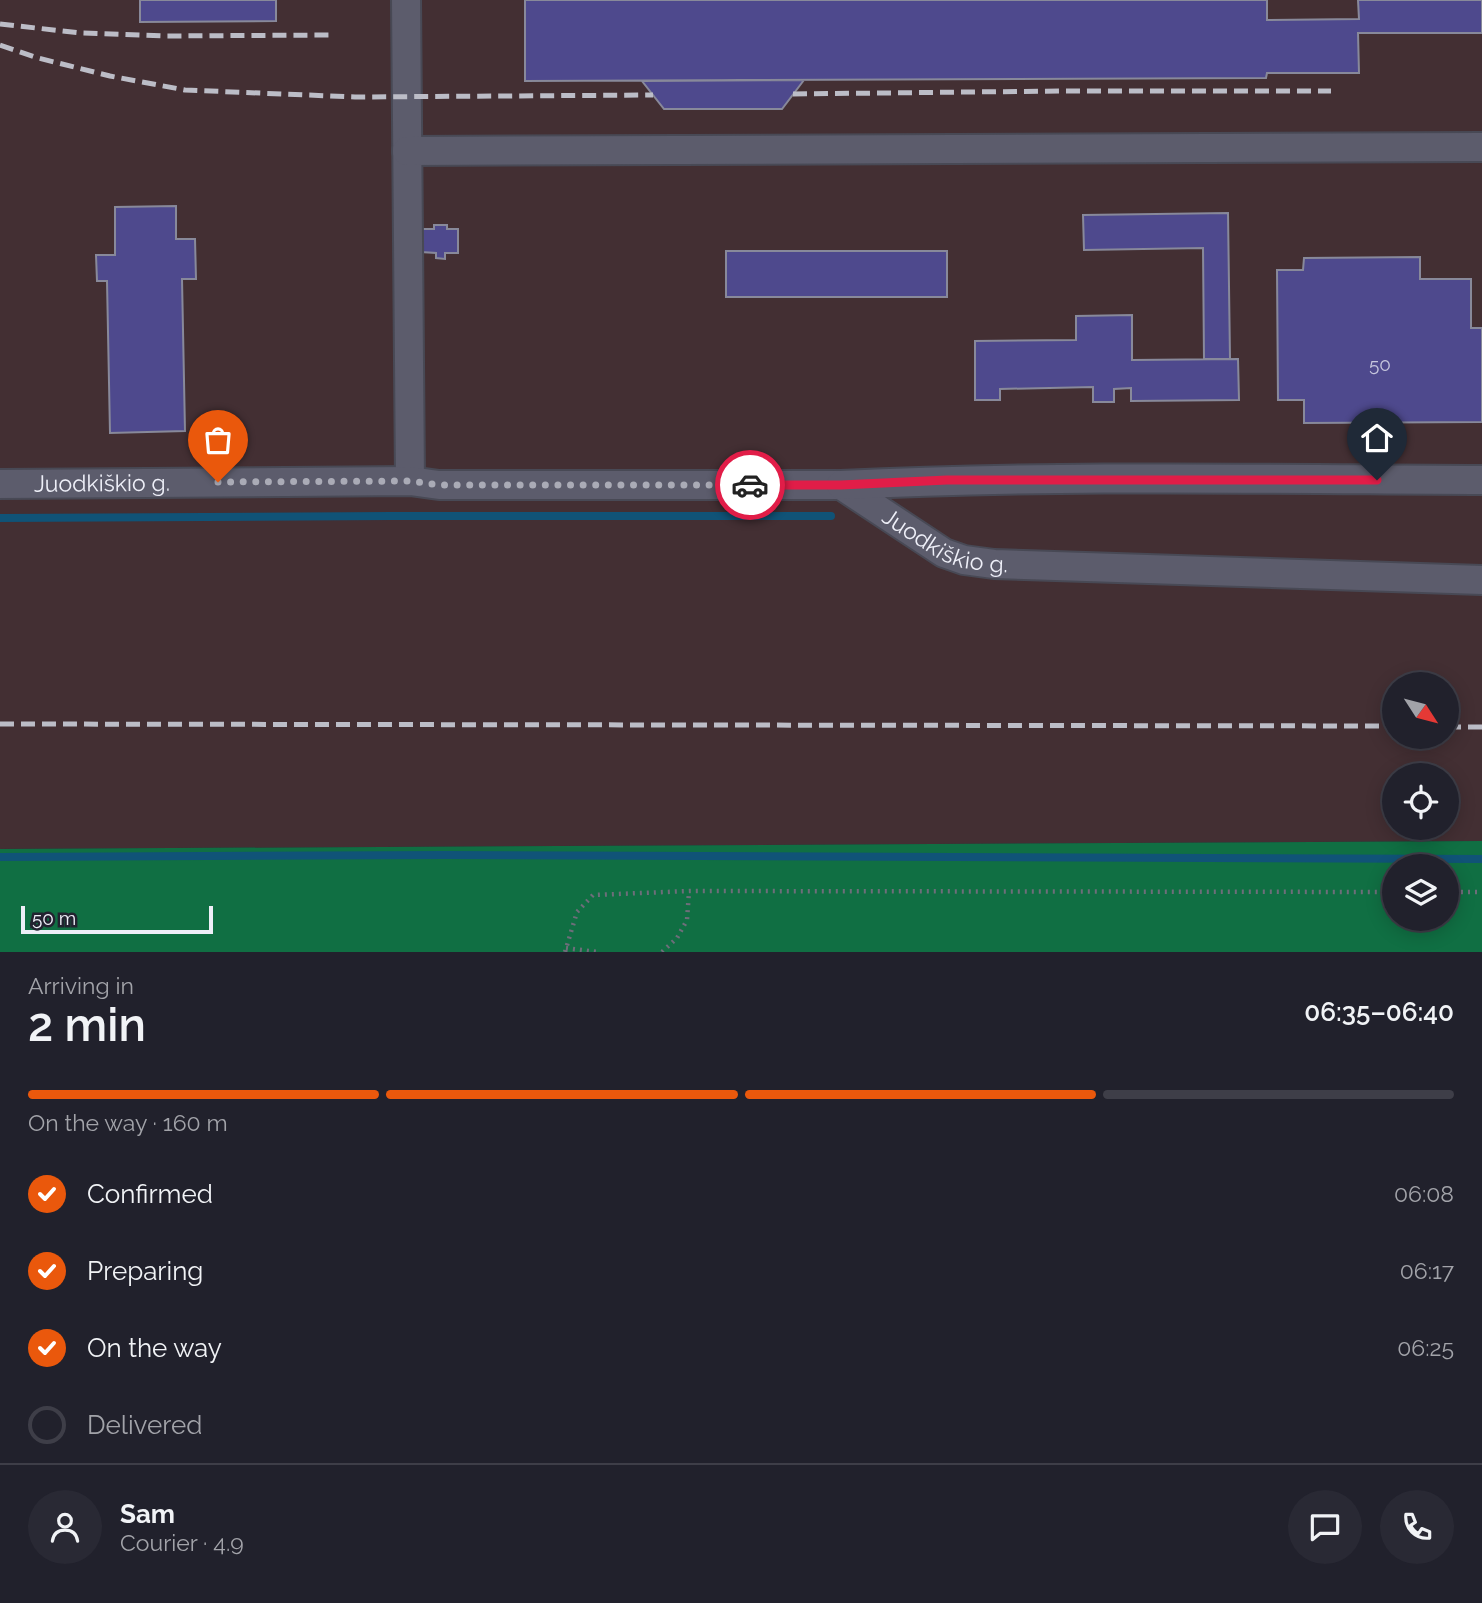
<!DOCTYPE html>
<html lang="en">
<head>
<meta charset="utf-8">
<style>
  :root { --surface:#21212c; --page:#292934; --text:#f1f3f6; --muted:#a2a3a9; --line:#3e3e48; --accent:#ea580c }
  body { margin:0; font-family:Raleway,sans-serif; background:var(--page); color:var(--text); height:100vh; display:flex; flex-direction:column; font-size:26px; white-space:nowrap }
  * { box-sizing:border-box; margin:0 }
  p { font-size:23px; color:var(--muted) }
  .icon { flex:none; width:38px; height:38px; fill:none; stroke:currentColor; stroke-width:2; stroke-linecap:round; stroke-linejoin:round }
  .map { position:relative; height:952px; overflow:hidden }
  .details { display:flex; flex-direction:column; background:var(--surface); flex:1 }
  .details>* { flex:none }
  .needle { width:46px; rotate:126deg }
  .controls { position:absolute; left:1382px; top:672px; display:grid; gap:14px }
  .controls a { display:grid; place-items:center; width:77px; height:77px; border-radius:50%; background:var(--surface); box-shadow:0 4px 18px #0003,0 0 0 2px var(--line); font-size:35px }
  .scale { position:absolute; left:21px; bottom:18px; width:192px; box-sizing:border-box; padding-left:7px; border:4px solid #eeeff8; border-top:0; font-size:19px; line-height:24px; white-space:nowrap; color:#eeeff8; -webkit-text-stroke:5px #222230; paint-order:stroke }
  .pin { position:absolute; display:grid; place-items:center; width:60px; height:60px; color:#fff; margin:-72px -30px; border-radius:50% 50% 50% 0; rotate:-45deg; box-shadow:0 0 7px #0007 }
  .pin .icon { rotate:45deg }
  .courier { position:absolute; display:grid; place-items:center; width:70px; height:70px; margin:-35px; border:5px solid #e11d48; border-radius:50%; background:#fff; color:#222; box-shadow:0 2px 9px #0007 }
  .headline em { font-style:normal; font-weight:600 }
  .headline div { display:flex; flex-direction:column-reverse }
  .headline { display:flex; align-items:center; justify-content:space-between; height:119px; padding:0 28px }
  h1 { font-size:46px; font-weight:600; line-height:52px }
  .bar { display:grid; grid-template-columns:repeat(4,1fr); gap:10px 7px; align-content:center; height:84px; padding:0 28px }
  .bar i { height:9px; border-radius:5px; background:var(--line) }
  .bar .active { background:var(--accent) }
  .bar p { grid-column:span 4 }
  .line { display:flex; align-items:center; gap:18px; padding:0 28px; border-top:2px solid var(--line) }
  .line div { flex:1 }
  .round { display:grid; place-items:center; flex:none; width:74px; height:74px; border-radius:37px; background:var(--page) }
  ol { padding:0 28px; list-style:none }
  li { display:flex; align-items:center; gap:21px; height:77px }
  li p { margin-inline-start:auto }
  li .icon { padding:7px; border-radius:50%; background:var(--accent); color:#fff; stroke-width:4 }
  li:last-child { color:var(--muted) }
  li i { width:38px; height:38px; border:4px solid var(--line); border-radius:50% }
  .map>svg:first-child { display:block }
  .industrial { fill:#432f33; fill-rule:evenodd }
  .forest { fill:#106f43; fill-rule:evenodd }
  .lines { fill:none; stroke-linecap:round; stroke-linejoin:round }
  .stream { stroke:#105377; stroke-width:8 }
  .building { fill:#4e498d; stroke:#88899a; stroke-width:2 }
  .minor-casing { stroke:#484955; stroke-width:32 }
  .path { stroke:#6d6e7a; stroke-width:4.5; stroke-dasharray:2 5; stroke-linecap:butt }
  .minor { stroke:#5c5c6c; stroke-width:28 }
  .rail { stroke:#bcbdc7; stroke-width:5; stroke-dasharray:14 7; stroke-linecap:butt }
  .done { stroke:#aaabb6; stroke-width:7; stroke-dasharray:0 12.6 }
  .route { stroke:#e11d48; stroke-width:9 }
  .labels { text-anchor:middle; stroke-width:7; stroke-linejoin:round; paint-order:stroke }
  .number-label { font-size:19px; fill:#c6c6dd }
  .street-label { font-size:23px; fill:#eeeff8; stroke:#222230 }
</style>
</head>
<body>
<div class="map">
<svg width="1482" height="952" viewBox="0 0 1482 952">
  <rect width="100%" height="100%" fill="#2c2c3a"/>
  <path class="industrial" d="M 0,0 L 1482,0 L 1482,841 L 0,849 ZM 1395,684 L 1447,684 L 1447,737 L 1395,737 ZM 1395,775 L 1447,775 L 1447,828 L 1395,828 Z"/>
  <path class="forest" d="M 1482,841 L 1482,952 L 0,952 L 0,849 ZM 1395,866 L 1447,866 L 1447,919 L 1395,919 Z"/>
  <g class="lines">
    <path class="stream" d="M 0,518 L 392,516 L 831,516
      M 0,857 L 445,855 L 1482,859"/>
  </g>
  <path class="building" d="M 140,0 L 276,0 L 276,21 L 140,22 Z
    M 525,0 L 1267,0 L 1267,20 L 1359,19 L 1358,0 L 1482,0 L 1482,33 L 1358,33 L 1359,73 L 1267,73 L 1266,78 L 525,81 Z
    M 804,80 L 782,109 L 664,109 L 642,81 Z
    M 176,206 L 176,239 L 195,239 L 196,279 L 182,279 L 185,431 L 110,433 L 107,281 L 97,281 L 96,255 L 115,255 L 115,207 Z
    M 1228,213 L 1230,359 L 1204,359 L 1203,248 L 1084,250 L 1083,215 Z
    M 434,225 L 447,225 L 447,229 L 458,229 L 458,253 L 445,253 L 445,259 L 436,258 L 436,253 L 421,252 L 421,229 L 434,229 Z
    M 726,251 L 947,251 L 947,297 L 726,297 Z
    M 1420,257 L 1420,279 L 1471,279 L 1471,328 L 1482,328 L 1482,422 L 1304,423 L 1304,400 L 1278,400 L 1277,270 L 1303,270 L 1304,258 Z
    M 1132,315 L 1132,360 L 1238,359 L 1239,400 L 1131,401 L 1131,388 L 1114,389 L 1114,402 L 1093,402 L 1093,387 L 1000,389 L 1000,400 L 975,400 L 975,341 L 1076,340 L 1076,316 Z"/>
  <g class="lines">
    <defs>
      <g id="minor">
        <path d="M 406,0 L 410,481"/>
        <path d="M 407,151 L 1482,147"/>
        <path id="s1" d="M 0,484 L 410,481 L 439,485 L 841,485 L 944,553 L 964,560 L 994,564 L 1482,580"/>
        <path d="M 841,485 C 1054,475 1268,479 1482,480"/>
      </g>
    </defs>
    <use href="#minor" class="minor-casing"/>
    <path class="path" d="M 1447,892 L 1482,892
      M 566,948 L 597,952
      M 565,952 L 577,912 L 593,895 L 689,891 L 1395,892
      M 662,952 L 677,938 L 687,920 L 689,892"/>
    <use href="#minor" class="minor"/>
    <path class="rail" d="M 0,24 L 81,33 L 166,36 L 334,35
      M 0,45 L 38,58 L 110,76 L 185,90 L 355,97 L 653,95
      M 793,94 L 1059,91 L 1331,91
      M 0,724 L 1395,726
      M 1447,727 L 1482,727"/>
  </g>
  <g class="lines">
    <path class="done" d="M 218,482 L 410,481 L 439,485 L 750,485"/>
    <path class="route" d="M 750,485 L 841,485 L 947,480 L 1377,480"/>
  </g>
  <g class="labels">
    <g class="number-label">
      <text x="1380" y="371">50</text>
    </g>
    <g class="street-label">
      <text dy="8" stroke="none"><textPath href="#s1" startOffset="102">Juodkiškio g.</textPath></text>
      <text dy="8" stroke="none"><textPath href="#s1" startOffset="962">Juodkiškio g.</textPath></text>
    </g>
  </g>
</svg>
<div class="controls">
<a><svg class="needle" viewBox="-14 -14 28 28"><path d="M0-13l5 13h-10z" fill="#e53935"/><path d="M0 13l5-13h-10z" fill="#a2a3a9"/></svg></a>
<a><svg class="icon" aria-label="locate" viewBox="0 0 24 24"><circle cx="12" cy="12" r="6"/><path d="M12 2v4M12 18v4M2 12h4M18 12h4"/></svg></a>
<a><svg class="icon" aria-label="layers" viewBox="0 0 24 24"><path d="M12 4l9 5-9 5-9-5zM3 14l9 5 9-5"/></svg></a>
</div>
<div class="scale">50 m</div>
<div class="pin" style="left:218px;top:482px;background:#ea580c"><svg class="icon" aria-label="bag" viewBox="0 0 24 24"><path d="M5 8h14l-1 12H6zM9 8a3 3 0 0 1 6 0"/></svg></div>
<div class="pin" style="left:1377px;top:480px;background:#1f2937"><svg class="icon" aria-label="home" viewBox="0 0 24 24"><path d="M3 11l9-7 9 7M6 9v11h12V9"/></svg></div>
<div class="courier" style="left:750px;top:485px"><svg class="icon" aria-label="car" viewBox="0 0 24 24"><path d="M5 17H2v-5l4-1 3-4h7l3 4 3 1v5h-3M9 17h6M6 11h13"/><circle cx="7" cy="17" r="2"/><circle cx="17" cy="17" r="2"/></svg></div>
</div>
<section class="details">
<div class="headline"><div><h1>2 min</h1><p>Arriving in</p></div><em>06:35–06:40</em></div>
<div class="bar"><i class="active"></i><i class="active"></i><i class="active"></i><i></i><p>On the way · 160 m</p></div>
<ol>
<li><svg class="icon" aria-label="check" viewBox="0 0 24 24"><path d="M5 12l5 5 9-10"/></svg>Confirmed<p>06:08</p></li>
<li><svg class="icon" aria-label="check" viewBox="0 0 24 24"><path d="M5 12l5 5 9-10"/></svg>Preparing<p>06:17</p></li>
<li><svg class="icon" aria-label="check" viewBox="0 0 24 24"><path d="M5 12l5 5 9-10"/></svg>On the way<p>06:25</p></li>
<li><i></i>Delivered</li>
</ol>
<div class="line" style="height:126px"><a class="round"><svg class="icon" aria-label="person" viewBox="0 0 24 24"><circle cx="12" cy="8" r="4"/><path d="M4 21q1-7 8-7t8 7"/></svg></a><div><b>Sam</b><p>Courier · 4.9</p></div><a class="round"><svg class="icon" aria-label="chat" viewBox="0 0 24 24"><path d="M4 5h16v11H9l-5 4z"/></svg></a><a class="round"><svg class="icon" aria-label="phone" viewBox="0 0 24 24"><path d="M5 4h4l2 5-3 2q2 4 5 5l2-3 5 2v4C11 20 4 13 5 4z"/></svg></a></div>
</section>
</body>
</html>
